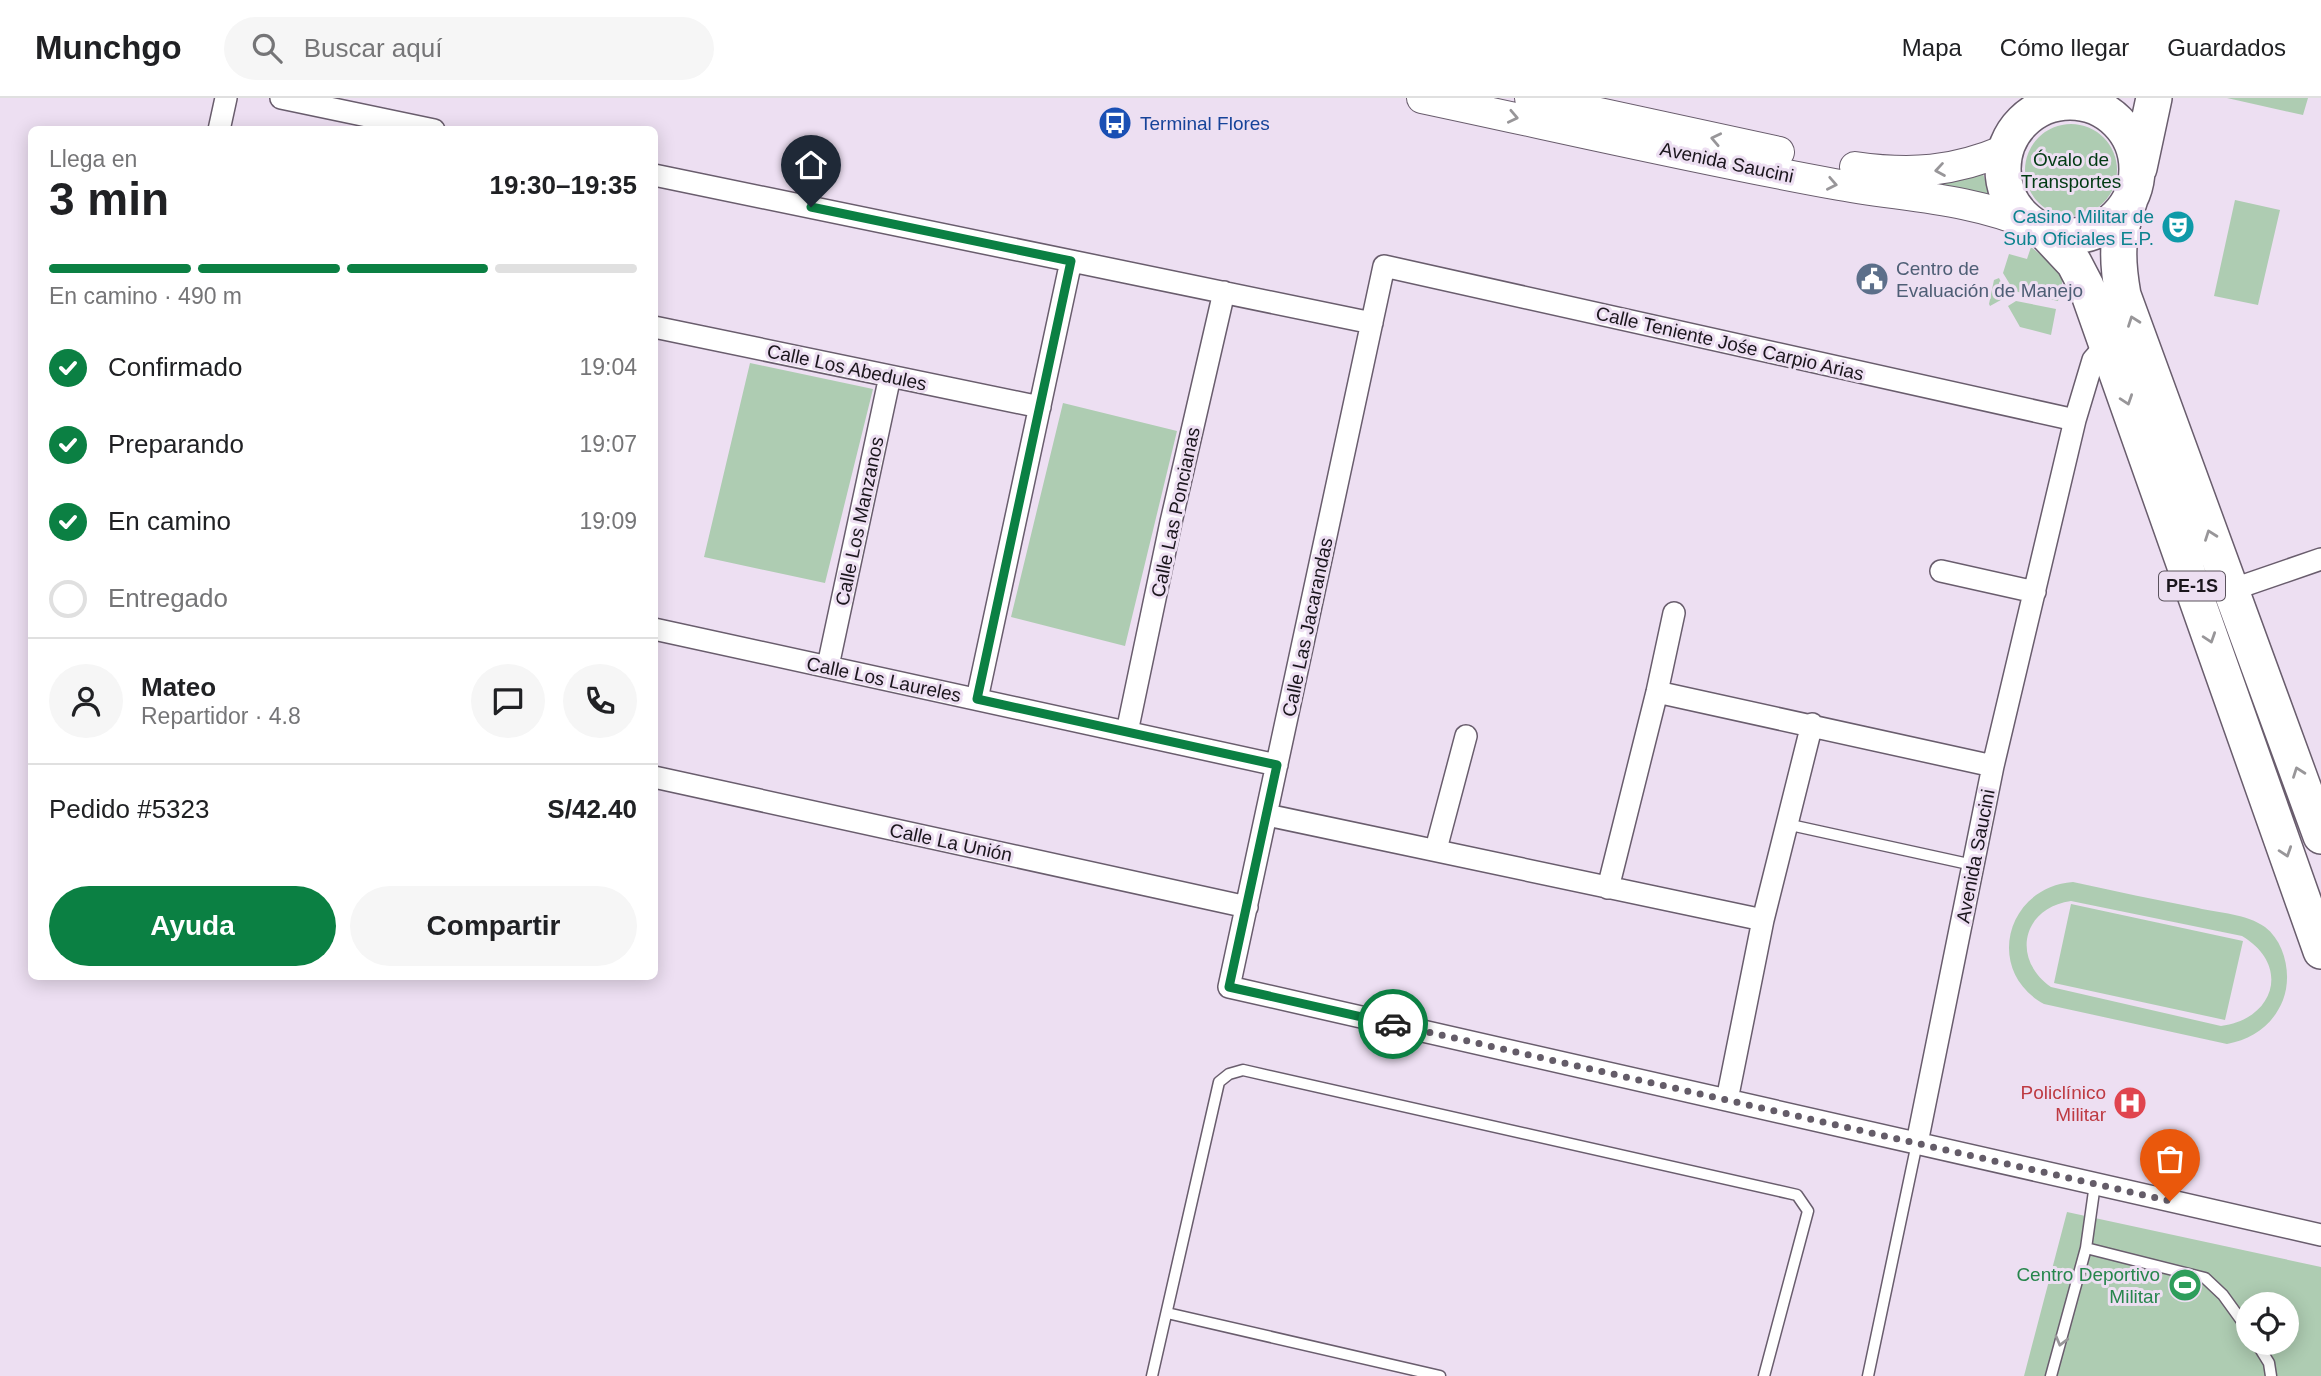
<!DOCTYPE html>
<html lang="es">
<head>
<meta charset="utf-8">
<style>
  :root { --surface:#fff; --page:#f6f6f6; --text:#202124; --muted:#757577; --line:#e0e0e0; --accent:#0b8043 }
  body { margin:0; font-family:Helvetica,sans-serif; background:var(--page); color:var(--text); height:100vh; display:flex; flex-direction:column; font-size:26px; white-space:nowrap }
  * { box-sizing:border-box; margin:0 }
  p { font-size:23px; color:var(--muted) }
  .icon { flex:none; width:38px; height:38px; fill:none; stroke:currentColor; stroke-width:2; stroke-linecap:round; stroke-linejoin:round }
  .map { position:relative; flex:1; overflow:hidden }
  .details { position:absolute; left:28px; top:28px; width:630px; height:854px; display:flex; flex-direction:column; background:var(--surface); border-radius:10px; box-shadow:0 4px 18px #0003 }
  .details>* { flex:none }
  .tools { position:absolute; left:2236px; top:1194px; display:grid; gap:14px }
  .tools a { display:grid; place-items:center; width:63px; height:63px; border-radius:50%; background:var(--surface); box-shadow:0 4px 18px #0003; font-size:35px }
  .pin { position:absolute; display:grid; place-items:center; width:60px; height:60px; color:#fff; margin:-72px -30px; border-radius:50% 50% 50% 0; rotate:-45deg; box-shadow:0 0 7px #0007 }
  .pin .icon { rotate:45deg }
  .courier { position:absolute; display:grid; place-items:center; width:70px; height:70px; margin:-35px; border:5px solid #0b8043; border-radius:50%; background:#fff; color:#222; box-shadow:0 2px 9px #0007 }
  .overview em { font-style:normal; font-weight:800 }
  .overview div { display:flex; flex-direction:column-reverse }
  .overview { display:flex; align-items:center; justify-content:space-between; height:119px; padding:0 21px }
  h1 { font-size:46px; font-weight:800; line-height:52px }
  .bar { display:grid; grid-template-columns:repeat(4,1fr); gap:10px 7px; align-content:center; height:84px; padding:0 21px }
  .bar i { height:9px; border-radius:5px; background:var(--line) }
  .bar .active { background:var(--accent) }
  .bar p { grid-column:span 4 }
  .line { display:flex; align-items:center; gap:18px; padding:0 21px; border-top:2px solid var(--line) }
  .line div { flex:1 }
  .round { display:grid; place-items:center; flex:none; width:74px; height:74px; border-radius:37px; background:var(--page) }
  ol { padding:0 21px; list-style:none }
  li { display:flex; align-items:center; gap:21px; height:77px }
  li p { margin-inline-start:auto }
  li .icon { padding:7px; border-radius:50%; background:var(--accent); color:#fff; stroke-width:4 }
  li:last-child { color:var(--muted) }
  li i { width:38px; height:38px; border:4px solid var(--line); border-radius:50% }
  .action { display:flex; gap:14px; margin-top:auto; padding:14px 21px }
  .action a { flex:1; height:80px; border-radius:42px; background:var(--accent); color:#fff; font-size:28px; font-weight:800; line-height:80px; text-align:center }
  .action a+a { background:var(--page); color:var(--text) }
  header { display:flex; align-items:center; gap:42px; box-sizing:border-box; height:98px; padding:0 35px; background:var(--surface); border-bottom:2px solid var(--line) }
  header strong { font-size:33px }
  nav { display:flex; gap:38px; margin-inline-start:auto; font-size:24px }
  .search { width:490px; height:63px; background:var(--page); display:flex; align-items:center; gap:18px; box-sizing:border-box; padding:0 24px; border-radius:38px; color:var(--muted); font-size:26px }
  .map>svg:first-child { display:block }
  .green { fill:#aeccb2; fill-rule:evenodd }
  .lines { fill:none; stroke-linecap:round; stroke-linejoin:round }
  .service-casing { stroke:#695d6d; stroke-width:13 }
  .minor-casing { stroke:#695d6d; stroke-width:24 }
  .secondary-casing { stroke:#695d6d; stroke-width:32 }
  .trunk-casing { stroke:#695d6d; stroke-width:38 }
  .service { stroke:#fff; stroke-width:10 }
  .minor { stroke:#fff; stroke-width:21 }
  .secondary { stroke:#fff; stroke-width:30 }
  .trunk { stroke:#fff; stroke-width:35 }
  .oneway { stroke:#989699 }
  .done { stroke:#645c68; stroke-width:7; stroke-dasharray:0 12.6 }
  .route { stroke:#0b8043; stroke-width:9 }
  .labels { text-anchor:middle; stroke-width:6; stroke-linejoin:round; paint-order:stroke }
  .shield { fill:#eddff2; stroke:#5a525d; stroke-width:2 }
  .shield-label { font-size:18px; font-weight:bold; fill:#1b161d }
  .transit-label { font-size:19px; fill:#164399; stroke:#eddff2; text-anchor:start }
  .park-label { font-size:19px; fill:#013a13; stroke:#eddff2 }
  .street-label { font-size:19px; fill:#1b161d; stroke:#eddff2 }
  .culture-label { font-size:19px; fill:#0d838f; stroke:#eddff2; text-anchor:end }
  .service-label { font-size:19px; fill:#4e5e75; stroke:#eddff2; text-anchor:start }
  .health-label { font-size:19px; fill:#be3a42; stroke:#eddff2; text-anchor:end }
  .leisure-label { font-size:19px; fill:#27864d; stroke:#eddff2; text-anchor:end }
</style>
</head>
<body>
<header>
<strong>Munchgo</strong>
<div class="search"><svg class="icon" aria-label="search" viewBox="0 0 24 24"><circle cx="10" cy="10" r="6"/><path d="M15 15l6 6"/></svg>Buscar aquí</div>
<nav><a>Mapa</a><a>Cómo llegar</a><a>Guardados</a></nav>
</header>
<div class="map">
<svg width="2321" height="1278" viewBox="0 0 2321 1278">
  <rect width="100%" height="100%" fill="#eddff2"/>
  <path class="green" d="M 2227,0 L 2308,0 L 2303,17 Z
    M2025 72a46 46 0 1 1 92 0a46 46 0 1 1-92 0Z
    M 1982,73 L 1990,96 L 1887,85 Z
    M 2235,102 L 2280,112 L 2258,207 L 2214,198 Z
    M 2031,149 L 2047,162 L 2063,181 L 2058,203 L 2014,193 L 2003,175 L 2009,156 L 2027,161 Z
    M 1999,180 L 2008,198 L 1990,208 L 1989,206 L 1994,182 Z
    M 2016,203 L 2056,211 L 2051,237 L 2020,229 L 2008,208 Z
    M 750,265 L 873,291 L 825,485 L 704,459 Z
    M 1063,305 L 1177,333 L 1125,548 L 1011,519 Z
    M 2073,784 C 2115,793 2156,802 2198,810 C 2219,815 2247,816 2265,829 C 2286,845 2292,879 2283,902 C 2273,927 2253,941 2227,946 L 2044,906 C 1984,873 2006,789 2073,784 ZM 2071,803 L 2242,838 C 2291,867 2275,921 2221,928 L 2051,889 C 2011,861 2022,810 2071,803 Z
    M 2071,806 L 2243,843 L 2225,922 L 2054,885 Z
    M 2067,1114 L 2321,1169 L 2321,1278 L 2024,1278 ZM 2249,1206 L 2287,1206 L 2287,1244 L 2249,1244 Z"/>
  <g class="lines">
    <defs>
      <path id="service" d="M 1786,726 L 1973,767
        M 2086,1150 L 2095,1086
        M 1167,1215 L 1440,1278
        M 2256,1244 L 2269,1265 L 2271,1278
        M 1152,1278 L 1219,984 L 1229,976 L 1243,972 L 1797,1097 L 1808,1113 L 1764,1278
        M 1868,1278 L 1917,1045
        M 2051,1278 L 2086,1150 L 2205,1180 L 2223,1197 L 2249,1233"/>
      <path id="minor" d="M 281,0 L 434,32
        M 219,32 L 226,0
        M 654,77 L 1372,225
        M 654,229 L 1040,309
        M 2075,322 L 1384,168 L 1229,889 L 2321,1137
        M 1941,473 L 2035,494
        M 2231,492 L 2321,461
        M 654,531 L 1277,667
        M 828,568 L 890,278
        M 1657,594 L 1993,668
        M 977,601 L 1071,163
        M 1127,634 L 1171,424 L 1224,194
        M 654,679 L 1247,809
        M 1267,717 L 1763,822
        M 1436,751 L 1466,638
        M 1608,790 L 1657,594 L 1674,515
        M 1727,1002 L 1763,822 L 1812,626
        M 1917,1045 L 1993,668 L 2075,322 L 2093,262 L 2107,246"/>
      <path id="secondary" d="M 1422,0 C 1559,29 1696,61 1834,86 C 1903,99 1966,99 2032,127
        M 1530,0 L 1779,54
        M 1855,69 C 1911,77 1953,74 2005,52"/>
      <path id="trunk" d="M2003 71a67 67 0 1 1 134 0a67 67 0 1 1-134 0Z
        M 2139,70 L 2154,0
        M 2130,101 C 2117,138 2116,158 2123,197 L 2321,738
        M 2044,133 L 2074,165 L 2086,188 L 2321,853"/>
    </defs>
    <use href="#service" class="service-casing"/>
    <use href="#minor" class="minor-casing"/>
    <use href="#secondary" class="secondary-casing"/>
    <use href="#trunk" class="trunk-casing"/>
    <use href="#service" class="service"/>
    <use href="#minor" class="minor"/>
    <use href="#secondary" class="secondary"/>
    <use href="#trunk" class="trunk"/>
  </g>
  <defs><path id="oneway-chevron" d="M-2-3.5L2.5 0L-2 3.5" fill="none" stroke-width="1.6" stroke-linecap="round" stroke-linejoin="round" transform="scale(1.75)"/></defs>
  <g class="oneway">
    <use href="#oneway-chevron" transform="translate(1513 19) rotate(12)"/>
    <use href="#oneway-chevron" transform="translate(1716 41) rotate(-168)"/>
    <use href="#oneway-chevron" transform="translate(1940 72) rotate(171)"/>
    <use href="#oneway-chevron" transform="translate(1832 86) rotate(11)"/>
    <use href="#oneway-chevron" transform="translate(2133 223) rotate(-110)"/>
    <use href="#oneway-chevron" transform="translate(2127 302) rotate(71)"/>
    <use href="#oneway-chevron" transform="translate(2210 437) rotate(-110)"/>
    <use href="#oneway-chevron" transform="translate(2210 540) rotate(71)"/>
    <use href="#oneway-chevron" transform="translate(2298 674) rotate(-110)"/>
    <use href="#oneway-chevron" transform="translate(2286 754) rotate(71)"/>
    <use href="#oneway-chevron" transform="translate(2061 1243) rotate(105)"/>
  </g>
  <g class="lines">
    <path class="done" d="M 1393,926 L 2170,1103"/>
    <path class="route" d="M 811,109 L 1071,163 L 977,601 L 1277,667 L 1229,889 L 1393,926"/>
  </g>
  <defs>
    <symbol id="bus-disc" viewBox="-11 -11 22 22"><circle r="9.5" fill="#1a4fb4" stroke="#eddff2"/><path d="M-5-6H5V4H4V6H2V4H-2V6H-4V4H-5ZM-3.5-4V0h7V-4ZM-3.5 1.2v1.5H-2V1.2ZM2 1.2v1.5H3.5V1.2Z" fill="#fff"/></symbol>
    <symbol id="theatre-disc" viewBox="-11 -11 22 22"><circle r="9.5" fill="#0f9aa8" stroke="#eddff2"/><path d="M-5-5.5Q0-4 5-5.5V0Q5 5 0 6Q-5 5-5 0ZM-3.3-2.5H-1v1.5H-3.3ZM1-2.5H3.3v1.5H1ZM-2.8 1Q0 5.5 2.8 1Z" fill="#fff"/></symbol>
    <symbol id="civic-disc" viewBox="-11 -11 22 22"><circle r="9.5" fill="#5c6f8a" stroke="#eddff2"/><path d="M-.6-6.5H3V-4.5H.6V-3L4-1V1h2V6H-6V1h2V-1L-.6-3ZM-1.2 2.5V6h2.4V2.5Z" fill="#fff"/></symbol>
    <symbol id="hospital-disc" viewBox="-11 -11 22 22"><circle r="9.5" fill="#e0444e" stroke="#eddff2"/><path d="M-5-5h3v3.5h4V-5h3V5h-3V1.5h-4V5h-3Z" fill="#fff"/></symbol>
    <symbol id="stadium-disc" viewBox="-11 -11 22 22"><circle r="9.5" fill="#2e9e5b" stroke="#eddff2"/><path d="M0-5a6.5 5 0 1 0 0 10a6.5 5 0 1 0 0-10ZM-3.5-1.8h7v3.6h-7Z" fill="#fff"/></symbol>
  </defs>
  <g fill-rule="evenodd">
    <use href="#bus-disc" x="1096" y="6" width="38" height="38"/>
    <use href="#theatre-disc" x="2159" y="110" width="38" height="38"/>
    <use href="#civic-disc" x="1853" y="162" width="38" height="38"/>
    <use href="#hospital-disc" x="2111" y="986" width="38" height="38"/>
    <use href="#stadium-disc" x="2166" y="1168" width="38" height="38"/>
  </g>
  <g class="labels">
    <rect class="shield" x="2159" y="473.5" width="66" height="29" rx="5"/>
    <g class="shield-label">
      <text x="2192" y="494">PE-1S</text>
    </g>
    <g class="transit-label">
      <text x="1140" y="32">Terminal Flores</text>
    </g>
    <g class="park-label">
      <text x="2071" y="68">Óvalo de<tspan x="2071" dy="22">Transportes</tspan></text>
    </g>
    <g class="street-label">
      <text transform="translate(1727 64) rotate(12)" y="7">Avenida Saucini</text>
      <text transform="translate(1730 245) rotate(13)" y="7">Calle Teniente Jośe Carpio Arias</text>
      <text transform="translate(847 269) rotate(12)" y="7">Calle Los Abedules</text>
      <text transform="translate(1175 414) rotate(-78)" y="7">Calle Las Poncianas</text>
      <text transform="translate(859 423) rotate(-78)" y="7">Calle Los Manzanos</text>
      <text transform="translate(1307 529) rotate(-78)" y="7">Calle Las Jacarandas</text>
      <text transform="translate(884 581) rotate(12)" y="7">Calle Los Laureles</text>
      <text transform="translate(951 744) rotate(12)" y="7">Calle La Unión</text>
      <text transform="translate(1975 758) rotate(-79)" y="7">Avenida Saucini</text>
    </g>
    <g class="culture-label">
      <text x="2154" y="125">Casino Militar de<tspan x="2154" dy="22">Sub Oficiales E.P.</tspan></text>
    </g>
    <g class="service-label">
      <text x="1896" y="177">Centro de<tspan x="1896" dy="22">Evaluación de Manejo</tspan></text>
    </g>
    <g class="health-label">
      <text x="2106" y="1001">Policlínico<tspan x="2106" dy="22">Militar</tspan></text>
    </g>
    <g class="leisure-label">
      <text x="2160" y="1183">Centro Deportivo<tspan x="2160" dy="22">Militar</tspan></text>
    </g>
  </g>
</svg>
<div class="tools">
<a><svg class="icon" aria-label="locate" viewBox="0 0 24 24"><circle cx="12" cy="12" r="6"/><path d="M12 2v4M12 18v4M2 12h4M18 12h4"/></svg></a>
</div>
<div class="pin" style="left:2170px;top:1103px;background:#ea580c"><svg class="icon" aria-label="bag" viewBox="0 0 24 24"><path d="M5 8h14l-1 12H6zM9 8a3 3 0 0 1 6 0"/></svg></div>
<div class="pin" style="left:811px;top:109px;background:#1f2937"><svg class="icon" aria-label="home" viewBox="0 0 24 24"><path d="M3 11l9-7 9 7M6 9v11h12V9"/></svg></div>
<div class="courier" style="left:1393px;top:926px"><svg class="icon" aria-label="car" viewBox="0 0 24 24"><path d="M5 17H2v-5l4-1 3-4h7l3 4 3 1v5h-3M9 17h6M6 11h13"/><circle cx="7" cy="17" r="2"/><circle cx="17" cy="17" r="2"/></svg></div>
<section class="details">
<div class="overview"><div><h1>3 min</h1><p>Llega en</p></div><em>19:30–19:35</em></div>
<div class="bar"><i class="active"></i><i class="active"></i><i class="active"></i><i></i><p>En camino · 490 m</p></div>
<ol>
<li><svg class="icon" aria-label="check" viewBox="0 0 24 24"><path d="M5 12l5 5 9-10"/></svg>Confirmado<p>19:04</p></li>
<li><svg class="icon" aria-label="check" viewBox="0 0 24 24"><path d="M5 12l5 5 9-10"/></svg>Preparando<p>19:07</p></li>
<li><svg class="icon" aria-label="check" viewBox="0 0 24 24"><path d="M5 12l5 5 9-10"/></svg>En camino<p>19:09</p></li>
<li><i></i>Entregado</li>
</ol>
<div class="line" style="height:126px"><a class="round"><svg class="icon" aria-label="person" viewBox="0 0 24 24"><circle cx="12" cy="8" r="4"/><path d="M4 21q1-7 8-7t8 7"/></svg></a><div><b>Mateo</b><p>Repartidor · 4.8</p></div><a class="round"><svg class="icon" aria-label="chat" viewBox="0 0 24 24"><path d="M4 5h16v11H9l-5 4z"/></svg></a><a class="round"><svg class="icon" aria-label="phone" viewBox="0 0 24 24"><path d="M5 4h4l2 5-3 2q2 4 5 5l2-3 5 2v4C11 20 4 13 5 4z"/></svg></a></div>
<div class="line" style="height:91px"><div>Pedido #5323</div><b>S/42.40</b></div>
<div class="action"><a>Ayuda</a><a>Compartir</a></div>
</section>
</div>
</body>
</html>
